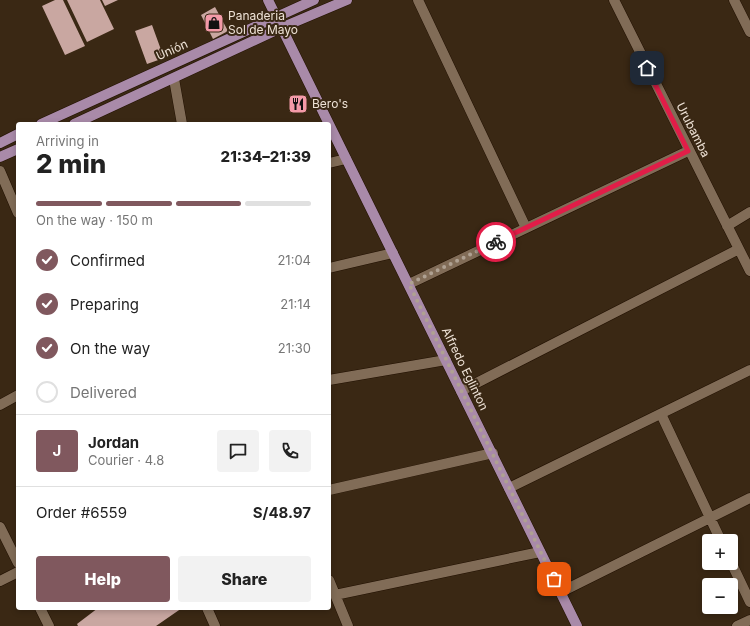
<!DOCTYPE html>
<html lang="en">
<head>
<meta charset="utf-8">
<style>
  :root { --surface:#fff; --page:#f2f2f2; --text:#222; --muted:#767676; --line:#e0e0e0; --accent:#80585e }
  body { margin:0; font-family:Inter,sans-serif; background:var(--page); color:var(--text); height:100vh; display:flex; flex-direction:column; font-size:15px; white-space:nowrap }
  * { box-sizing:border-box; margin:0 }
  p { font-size:13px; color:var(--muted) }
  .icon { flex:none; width:22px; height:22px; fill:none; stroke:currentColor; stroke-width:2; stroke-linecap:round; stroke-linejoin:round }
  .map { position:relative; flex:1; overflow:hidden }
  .side { position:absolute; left:16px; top:122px; width:315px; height:488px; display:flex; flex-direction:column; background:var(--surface); border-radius:4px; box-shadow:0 2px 6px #0003 }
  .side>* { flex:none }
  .tools { position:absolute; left:702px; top:534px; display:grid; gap:8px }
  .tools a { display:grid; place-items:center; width:36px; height:36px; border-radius:4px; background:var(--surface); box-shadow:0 2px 6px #0003; font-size:20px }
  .pin { position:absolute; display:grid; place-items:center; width:34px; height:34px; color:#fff; margin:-17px; border-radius:8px; box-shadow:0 2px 6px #0006 }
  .courier { position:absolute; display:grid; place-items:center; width:40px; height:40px; margin:-20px; border:3px solid #e11d48; border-radius:50%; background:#fff; color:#222; box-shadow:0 1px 5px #0007 }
  .headline em { font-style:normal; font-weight:800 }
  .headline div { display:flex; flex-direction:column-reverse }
  .headline { display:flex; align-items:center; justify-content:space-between; height:68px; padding:0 20px }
  h1 { font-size:26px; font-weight:800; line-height:30px }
  .bar { display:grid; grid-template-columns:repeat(4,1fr); gap:6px 4px; align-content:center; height:48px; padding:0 20px }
  .bar i { height:5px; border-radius:3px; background:var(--line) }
  .bar .current { background:var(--accent) }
  .bar p { grid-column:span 4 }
  .line { display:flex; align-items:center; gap:10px; padding:0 20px; border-top:1px solid var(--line) }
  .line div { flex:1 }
  .round { display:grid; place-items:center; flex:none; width:42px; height:42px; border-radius:4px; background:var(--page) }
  ol { padding:0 20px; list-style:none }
  li { display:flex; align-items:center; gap:12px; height:44px }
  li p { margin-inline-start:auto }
  li .icon { padding:4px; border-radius:50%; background:var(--accent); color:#fff; stroke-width:4 }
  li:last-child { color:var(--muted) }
  li i { width:22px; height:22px; border:2px solid var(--line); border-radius:50% }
  .action { display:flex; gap:8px; margin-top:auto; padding:8px 20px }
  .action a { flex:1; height:46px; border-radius:4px; background:var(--accent); color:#fff; font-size:16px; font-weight:800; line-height:46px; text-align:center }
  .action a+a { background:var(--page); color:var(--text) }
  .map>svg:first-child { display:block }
  .building { fill:#c9a7a1 }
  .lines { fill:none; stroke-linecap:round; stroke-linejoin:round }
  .minor-casing { stroke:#211000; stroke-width:11 }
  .major-casing { stroke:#211000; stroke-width:11 }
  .minor { stroke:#816c57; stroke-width:10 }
  .major { stroke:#a98aa9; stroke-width:10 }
  .done { stroke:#afa192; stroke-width:4; stroke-dasharray:0 7.2 }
  .route { stroke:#e11d48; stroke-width:5 }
  .labels { text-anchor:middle; stroke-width:4; stroke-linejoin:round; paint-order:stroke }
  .poi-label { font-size:12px; fill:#eee2d6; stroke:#3a2814; text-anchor:start }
  .street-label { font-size:12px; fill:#eee2d6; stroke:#3a2814 }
</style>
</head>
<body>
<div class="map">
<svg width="750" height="626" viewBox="0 0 750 626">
  <rect width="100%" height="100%" fill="#3a2814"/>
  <path class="building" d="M 55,0 L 63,0 L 85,46 L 65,55 L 42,6 Z
    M 67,0 L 100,0 L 114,29 L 87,42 Z
    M 102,0 L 118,0 L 105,6 Z
    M 215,7 L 228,31 L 213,39 L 201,15 Z
    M 152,25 L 164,58 L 147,64 L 135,31 Z
    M 98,608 L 182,608 L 156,626 L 78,626 L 77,624 Z"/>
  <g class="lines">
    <defs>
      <path id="minor" d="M 418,0 L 526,228
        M 614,0 L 750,271
        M 734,0 L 750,32
        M 174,79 L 182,124
        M 329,163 L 346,159
        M 0,171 L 18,213
        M 727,226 L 750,212
        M 329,268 L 393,253
        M 409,284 L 688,151
        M 329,380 L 446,360
        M 461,391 L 739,249
        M 0,405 L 18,395
        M 661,414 L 721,541
        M 509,488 L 750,370
        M 329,490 L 493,453
        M 0,527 L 18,563
        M 731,562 L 750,602
        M 329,580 L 348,626
        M 0,581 L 18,572
        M 561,592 L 750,498
        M 335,595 L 540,552
        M 40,608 L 49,626
        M 207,608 L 215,626
        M 737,626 L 750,620"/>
      <path id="major" d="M 268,0 L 329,124
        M 41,124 L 314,0
        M 74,124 L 283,27 L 347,0
        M 329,124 L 577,626
        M 0,143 L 18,134
        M 0,157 L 18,149"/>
    </defs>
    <use href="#minor" class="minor-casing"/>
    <use href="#major" class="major-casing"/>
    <use href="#minor" class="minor"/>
    <use href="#major" class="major"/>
  </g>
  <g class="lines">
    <path class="done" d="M 496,242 L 409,284 L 554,579"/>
    <path class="route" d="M 496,242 L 688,151 L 647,68"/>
  </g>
  <defs>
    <symbol id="shop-square" viewBox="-11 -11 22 22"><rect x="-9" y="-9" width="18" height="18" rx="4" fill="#f39aa8" stroke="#3a2814"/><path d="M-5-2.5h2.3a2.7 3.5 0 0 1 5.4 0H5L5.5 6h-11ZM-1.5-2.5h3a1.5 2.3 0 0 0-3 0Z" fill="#111"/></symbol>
    <symbol id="restaurant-square" viewBox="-11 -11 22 22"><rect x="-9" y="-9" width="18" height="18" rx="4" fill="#f39aa8" stroke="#3a2814"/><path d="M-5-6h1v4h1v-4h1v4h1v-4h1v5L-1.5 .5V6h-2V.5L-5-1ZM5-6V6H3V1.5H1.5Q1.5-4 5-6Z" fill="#111"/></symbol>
  </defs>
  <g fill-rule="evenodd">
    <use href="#shop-square" x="203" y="12" width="22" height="22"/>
    <use href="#restaurant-square" x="287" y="93" width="22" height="22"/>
  </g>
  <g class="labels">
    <g class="poi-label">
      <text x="228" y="20">Panaderia<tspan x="228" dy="14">Sol de Mayo</tspan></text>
      <text x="312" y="108">Bero's</text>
    </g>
    <g class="street-label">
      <text transform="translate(172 50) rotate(-24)" y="4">Unión</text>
      <text transform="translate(693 130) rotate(63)" y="4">Urubamba</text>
      <text transform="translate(465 369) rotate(64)" y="4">Alfredo Eglinton</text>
    </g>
  </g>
</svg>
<div class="tools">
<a>+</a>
<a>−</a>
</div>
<div class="pin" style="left:554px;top:579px;background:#ea580c"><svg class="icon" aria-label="bag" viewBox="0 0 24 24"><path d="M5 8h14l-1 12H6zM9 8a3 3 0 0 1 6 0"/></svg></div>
<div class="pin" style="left:647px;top:68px;background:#1f2937"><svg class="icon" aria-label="home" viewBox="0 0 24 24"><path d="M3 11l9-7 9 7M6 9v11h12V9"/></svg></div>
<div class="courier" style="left:496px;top:242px"><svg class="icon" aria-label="bike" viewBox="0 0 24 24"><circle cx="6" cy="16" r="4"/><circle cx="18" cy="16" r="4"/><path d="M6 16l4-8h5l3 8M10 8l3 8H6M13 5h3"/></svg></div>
<section class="side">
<div class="headline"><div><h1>2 min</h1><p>Arriving in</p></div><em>21:34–21:39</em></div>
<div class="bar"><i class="current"></i><i class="current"></i><i class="current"></i><i></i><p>On the way · 150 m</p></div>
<ol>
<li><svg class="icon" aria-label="check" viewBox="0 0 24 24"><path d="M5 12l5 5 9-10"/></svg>Confirmed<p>21:04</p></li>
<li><svg class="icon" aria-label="check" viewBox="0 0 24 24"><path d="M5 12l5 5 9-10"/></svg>Preparing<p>21:14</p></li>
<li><svg class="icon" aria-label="check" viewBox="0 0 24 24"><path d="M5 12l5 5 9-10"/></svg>On the way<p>21:30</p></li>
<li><i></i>Delivered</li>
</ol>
<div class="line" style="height:72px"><b class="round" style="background:var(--accent);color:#fff">J</b><div><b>Jordan</b><p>Courier · 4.8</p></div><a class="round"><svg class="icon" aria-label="chat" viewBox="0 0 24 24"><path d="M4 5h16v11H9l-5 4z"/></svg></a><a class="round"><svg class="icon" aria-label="phone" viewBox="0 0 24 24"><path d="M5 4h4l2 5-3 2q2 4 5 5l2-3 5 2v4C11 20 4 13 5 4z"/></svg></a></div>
<div class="line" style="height:52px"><div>Order #6559</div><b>S/48.97</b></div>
<div class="action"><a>Help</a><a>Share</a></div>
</section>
</div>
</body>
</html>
